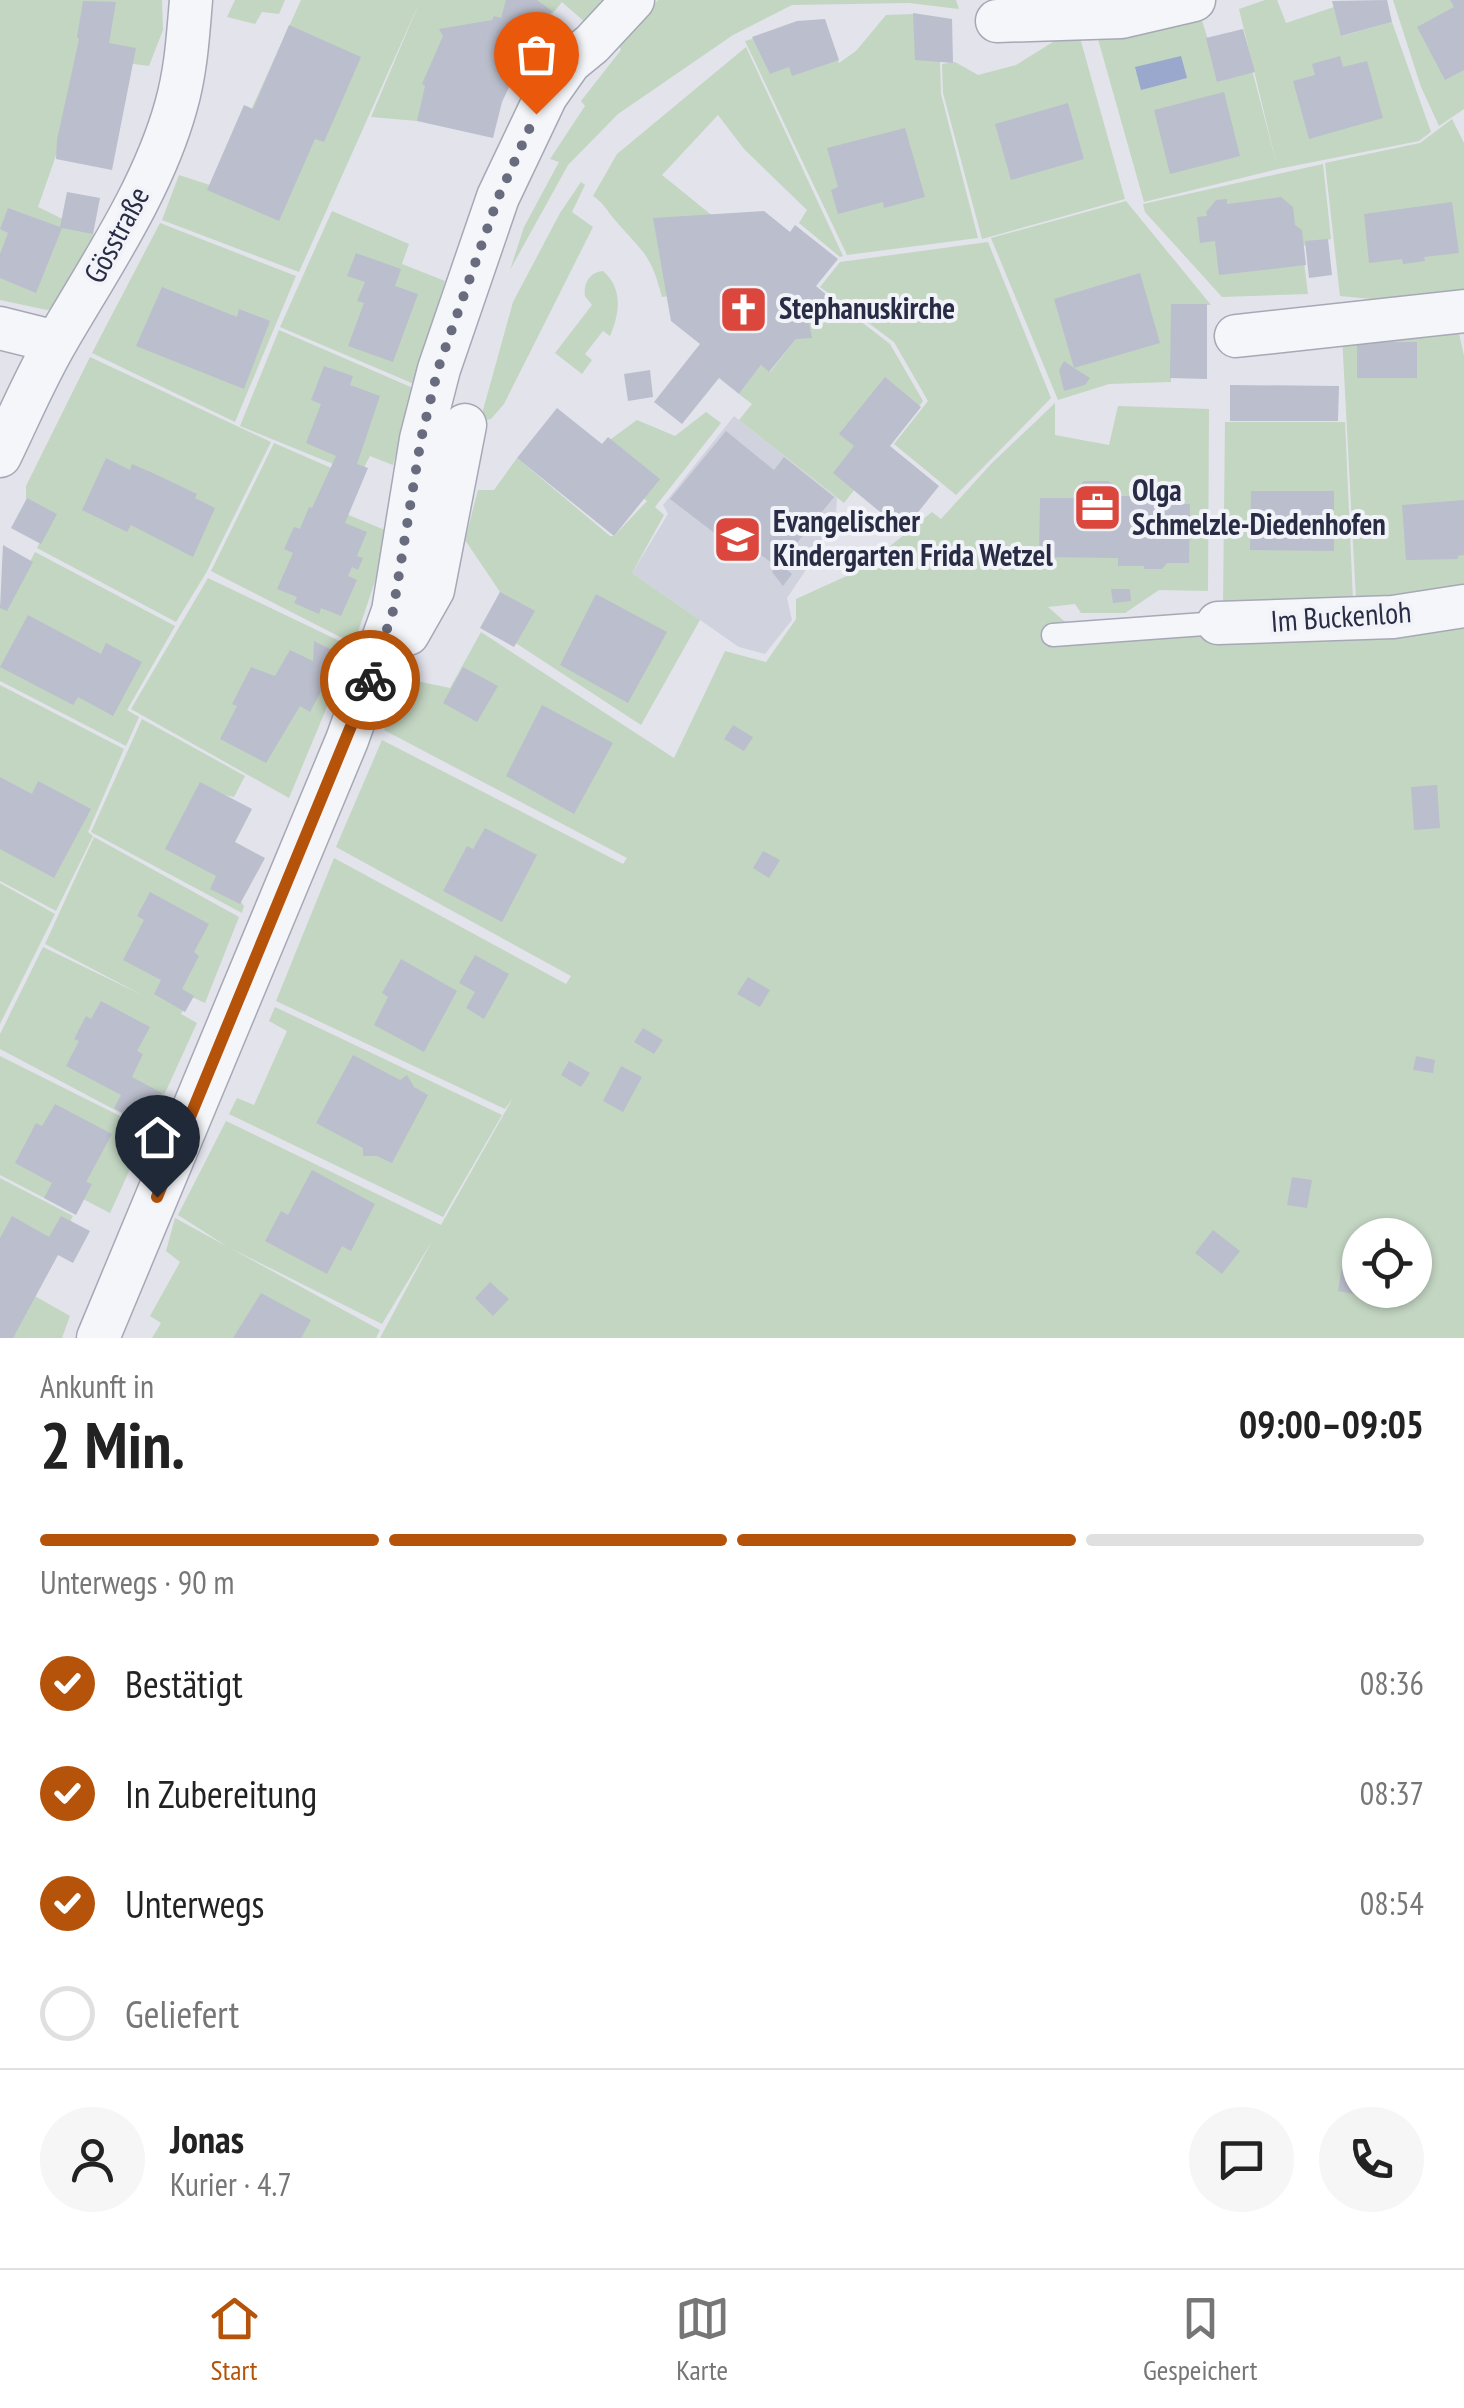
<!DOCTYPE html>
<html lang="de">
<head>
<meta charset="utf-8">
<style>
  :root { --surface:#fff; --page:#f6f6f6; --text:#222; --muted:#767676; --line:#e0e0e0; --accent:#b45309 }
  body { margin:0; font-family:"PT Sans Narrow",sans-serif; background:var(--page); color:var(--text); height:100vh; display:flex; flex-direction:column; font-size:38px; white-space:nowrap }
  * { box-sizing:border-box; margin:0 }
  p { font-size:32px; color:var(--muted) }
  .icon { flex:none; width:55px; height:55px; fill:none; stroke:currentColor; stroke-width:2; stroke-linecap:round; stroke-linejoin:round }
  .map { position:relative; height:1338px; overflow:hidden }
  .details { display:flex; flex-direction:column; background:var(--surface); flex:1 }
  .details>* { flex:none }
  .fabs { position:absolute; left:1342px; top:1218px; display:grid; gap:20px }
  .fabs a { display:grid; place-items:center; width:90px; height:90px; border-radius:50%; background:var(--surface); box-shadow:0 2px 8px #0004; font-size:50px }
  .pin { position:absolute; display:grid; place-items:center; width:85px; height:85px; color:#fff; margin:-102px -42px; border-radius:50% 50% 50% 0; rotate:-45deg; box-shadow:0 0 10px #0007 }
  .pin .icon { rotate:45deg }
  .courier { position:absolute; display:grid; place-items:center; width:100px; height:100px; margin:-50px; border:8px solid #b45309; border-radius:50%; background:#fff; color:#222; box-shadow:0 2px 12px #0007 }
  .summary em { font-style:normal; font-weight:600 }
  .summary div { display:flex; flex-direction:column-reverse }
  .summary { display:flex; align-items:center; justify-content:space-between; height:170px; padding:0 40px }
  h1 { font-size:65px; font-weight:600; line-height:75px }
  .bar { display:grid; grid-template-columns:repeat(4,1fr); gap:15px 10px; align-content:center; height:120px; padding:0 40px }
  .bar i { height:12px; border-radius:8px; background:var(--line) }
  .bar .on { background:var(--accent) }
  .bar p { grid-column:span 4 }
  .line { display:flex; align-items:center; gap:25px; padding:0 40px; border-top:2px solid var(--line) }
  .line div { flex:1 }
  .round { display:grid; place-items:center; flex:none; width:105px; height:105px; border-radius:52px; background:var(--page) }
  ol { padding:0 40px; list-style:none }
  li { display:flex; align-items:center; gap:30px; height:110px }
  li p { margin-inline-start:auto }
  li .icon { padding:10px; border-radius:50%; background:var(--accent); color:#fff; stroke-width:4 }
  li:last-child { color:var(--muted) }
  li i { width:55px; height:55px; border:5px solid var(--line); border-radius:50% }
  .tab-bar { display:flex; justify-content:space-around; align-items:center; height:140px; border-top:2px solid var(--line); background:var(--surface); font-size:28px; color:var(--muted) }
  .tab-bar a { display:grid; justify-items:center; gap:5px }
  .tab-bar .on { color:var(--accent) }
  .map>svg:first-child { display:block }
  .built { fill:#d0d2de }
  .green { fill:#c3d6c2; fill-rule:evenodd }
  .water { fill:#9aa8ce }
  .building { fill:#bbbecc }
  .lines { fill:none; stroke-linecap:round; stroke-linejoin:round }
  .service-casing { stroke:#a6a8b6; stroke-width:25 }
  .minor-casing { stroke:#a6a8b6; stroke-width:45 }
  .service { stroke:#f5f6f9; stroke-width:22 }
  .minor { stroke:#f5f6f9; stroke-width:42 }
  .done { stroke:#696c7f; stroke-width:10; stroke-dasharray:0 18 }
  .route { stroke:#b45309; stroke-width:12 }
  .labels { text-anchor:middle; stroke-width:8; stroke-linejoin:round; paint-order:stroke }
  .street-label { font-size:30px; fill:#282c45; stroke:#f2f3f8 }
  .poi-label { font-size:30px; font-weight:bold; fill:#282c45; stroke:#f2f3f8; text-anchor:start }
</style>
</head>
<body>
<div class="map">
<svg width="1464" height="1338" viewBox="0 0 1464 1338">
  <rect width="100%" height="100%" fill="#e2e3eb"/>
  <path class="built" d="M 734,416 L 837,498 L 836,515 L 810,564 L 787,598 L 792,620 L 765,654 L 739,647 L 632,573 L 668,514 L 663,505 Z"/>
  <path class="green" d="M 0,0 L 162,0 L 163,30 L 149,66 L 90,58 L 38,207 L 102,238 L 65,303 L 47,310 L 0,300 Z
    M 235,0 L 285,0 L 279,14 L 262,12 L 255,24 L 227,17 Z
    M 301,0 L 605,0 L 587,24 L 562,2 L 539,30 L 417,121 L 371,117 L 420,1 L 299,272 L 162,220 L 179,175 L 216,187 Z
    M 658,0 L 956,0 L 959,9 L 909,3 L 792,5 L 733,35 L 618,114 L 568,165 L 510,270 L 524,227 L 559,162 L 550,159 L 585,106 L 581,101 L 621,50 L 618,44 Z
    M 1265,0 L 1277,0 L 1286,23 L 1334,7 L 1342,36 L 1392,22 L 1431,132 L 1419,141 L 1278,169 L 1144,202 L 1096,32 L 1200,14 L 1208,40 L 1242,31 L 1277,166 L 1239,9 Z
    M 1393,0 L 1464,0 L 1464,109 L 1439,126 L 1421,87 Z
    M 912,14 L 951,21 L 940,60 L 941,94 L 978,238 L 847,255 L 745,41 L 797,26 L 824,21 L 839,63 L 856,51 L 886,15 Z
    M 1077,27 L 1125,199 L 982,239 L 943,93 L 942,64 L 955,62 L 978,75 L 1016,65 Z
    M 746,47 L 843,256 L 840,257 L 799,223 L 807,210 L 744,149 L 718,115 L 662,175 L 714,217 L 670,296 L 662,297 C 650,252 644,254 615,220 C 607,211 604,203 593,196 L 617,154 Z
    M 1452,119 L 1464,143 L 1464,297 L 1372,299 L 1340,296 L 1325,163 L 1420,143 Z
    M 1323,164 L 1331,239 L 1302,246 L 1308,294 L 1222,297 L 1145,212 L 1143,204 Z
    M 581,182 L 585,185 L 572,212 L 593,227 L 504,404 L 491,419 L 480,421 L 513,302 L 560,213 Z
    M 1126,201 L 1211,305 L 1172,305 L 1171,382 L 1109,384 L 1058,400 L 991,238 Z
    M 332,211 L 409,244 L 402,264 L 445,281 L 414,384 L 280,327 Z
    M 160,223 L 296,276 L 235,422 L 92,353 Z
    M 988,242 L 1051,398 L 956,495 L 894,444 L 928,401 L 894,342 L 820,287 L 840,262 Z
    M 603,271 C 623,288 620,313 610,336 L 603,331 L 585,354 L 592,360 L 582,374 L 555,353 L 592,305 L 585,296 C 583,283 590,272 603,271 Z
    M 829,297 L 890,344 L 923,401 L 844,503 L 739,420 L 752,404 L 739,394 L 761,365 L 770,372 Z
    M 1458,329 L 1464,356 L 1464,588 L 1356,600 L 1342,335 Z
    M 279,330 L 413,388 L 393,465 L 370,456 L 360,475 L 240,426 Z
    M 90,357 L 271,442 L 206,573 L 176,622 L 37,548 L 54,515 L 26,498 L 26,486 Z
    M 1055,403 L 1055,435 L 1109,445 L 1118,406 L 1209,409 L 1208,591 L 1159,590 L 1125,613 L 1081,613 L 1075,604 L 1048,607 L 1079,634 L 1464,606 L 1464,1338 L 380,1338 L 432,1241 L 382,1324 L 228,1247 L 178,1215 L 226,1121 L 441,1225 L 513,1098 L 505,1109 L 276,1001 L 334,858 L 566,984 L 571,976 L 336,847 L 382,740 L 623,864 L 627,858 L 384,730 L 407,679 L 450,688 L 481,632 L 674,758 L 725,651 L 766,662 L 796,619 L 796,599 L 862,569 L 932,512 L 941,519 L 992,463 ZM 1360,1235 L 1415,1235 L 1415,1290 L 1360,1290 Z
    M 706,412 L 721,423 L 655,507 L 664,515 L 632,573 L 700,620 L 641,725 L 485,623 L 500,592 L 465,540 L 478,490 L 494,490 L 517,458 L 610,536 L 614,536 L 647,501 L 616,475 L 611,439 L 637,420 L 675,436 Z
    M 1225,422 L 1345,422 L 1353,600 L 1223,606 Z
    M 274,443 L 359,480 L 346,514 L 385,530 L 375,581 L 354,644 L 211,571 Z
    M 35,552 L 175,626 L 127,710 L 139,717 L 126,746 L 0,681 L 0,605 L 7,607 Z
    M 208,578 L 352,647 L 289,798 L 131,709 Z
    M 0,685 L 124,749 L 88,832 L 93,836 L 56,911 L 0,881 Z
    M 142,719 L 245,776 L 234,797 L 202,791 L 217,870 L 244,906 L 242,913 L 91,832 Z
    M 94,837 L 239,917 L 205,1003 L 190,996 L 181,1014 L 197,1023 L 149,1128 L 0,1049 L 0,1034 L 43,947 L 142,995 L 45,944 Z
    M 0,883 L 55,914 L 0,1024 Z
    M 275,1007 L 502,1115 L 443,1217 L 229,1114 L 237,1098 L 254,1105 L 287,1031 L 269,1021 Z
    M 0,1056 L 148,1130 L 110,1213 L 83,1199 L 75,1214 L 0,1175 Z
    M 0,1178 L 73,1216 L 33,1295 L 70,1316 L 62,1338 L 0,1338 Z
    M 175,1218 L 380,1330 L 376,1338 L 152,1338 L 161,1323 L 150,1316 L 180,1262 L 166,1251 Z"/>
  <path class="water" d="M 1181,56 L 1187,78 L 1141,90 L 1135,67 Z"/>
  <path class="building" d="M 506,0 L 537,0 L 552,11 L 507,73 L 514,77 L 502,102 L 493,138 L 417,121 L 425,86 L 422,84 L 443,36 L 439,29 L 492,20 L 494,16 L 501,18 Z
    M 1387,0 L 1392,22 L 1341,36 L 1332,1 Z
    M 1450,0 L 1464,0 L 1464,70 L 1445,80 L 1417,27 L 1454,7 Z
    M 83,1 L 116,2 L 109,43 L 136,48 L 112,170 L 56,159 L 57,140 L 79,39 L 77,37 Z
    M 913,13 L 952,19 L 953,63 L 915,60 Z
    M 825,19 L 839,60 L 792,76 L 789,67 L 770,74 L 752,37 L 797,21 Z
    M 289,25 L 361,57 L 324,142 L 315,139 L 279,221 L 207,190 L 244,105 L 253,109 Z
    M 1243,29 L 1255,72 L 1217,82 L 1206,38 Z
    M 1340,56 L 1343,67 L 1367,61 L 1383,118 L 1309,139 L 1293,81 L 1315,75 L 1312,64 Z
    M 1224,92 L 1240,156 L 1170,174 L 1154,110 Z
    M 1068,103 L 1084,159 L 1011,180 L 995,124 Z
    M 905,128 L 925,197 L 884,208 L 883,202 L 838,214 L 831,190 L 838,187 L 827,148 Z
    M 67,192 L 100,198 L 93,234 L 62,228 L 36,293 L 0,278 L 0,254 L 8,233 L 0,229 L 8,208 L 60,227 Z
    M 1281,197 L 1293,207 L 1295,225 L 1302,230 L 1306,265 L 1219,275 L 1215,241 L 1200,243 L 1197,217 L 1207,216 L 1206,212 L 1216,200 L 1227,199 L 1227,204 Z
    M 1452,202 L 1459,253 L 1424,257 L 1425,261 L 1403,264 L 1402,259 L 1369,263 L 1364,214 Z
    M 764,211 L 790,232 L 795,225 L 838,259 L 816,286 L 829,297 L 809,323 L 812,338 L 796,339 L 769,372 L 761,365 L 739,394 L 719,378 L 682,424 L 654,402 L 700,344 L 671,321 L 653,218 Z
    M 1328,239 L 1332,275 L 1309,278 L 1305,241 Z
    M 356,253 L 401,269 L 395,286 L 418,294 L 393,362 L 348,346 L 364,303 L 357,301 L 365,282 L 347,276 Z
    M 1140,273 L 1160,343 L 1074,368 L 1090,378 L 1085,385 L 1064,391 L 1059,370 L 1064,361 L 1074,368 L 1054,299 Z
    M 162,287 L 237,317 L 239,309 L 270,321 L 244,389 L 136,346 Z
    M 1171,304 L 1207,304 L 1207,379 L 1170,378 Z
    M 1357,342 L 1417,342 L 1417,378 L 1357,378 Z
    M 324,366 L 353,376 L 350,385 L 380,396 L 357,464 L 368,468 L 345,523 L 367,532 L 357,556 L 363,558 L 358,570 L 352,567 L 348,576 L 357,580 L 341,616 L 321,608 L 319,614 L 294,603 L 297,597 L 277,589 L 293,553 L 284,549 L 294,527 L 300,529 L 309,507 L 312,508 L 336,456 L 306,443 L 321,404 L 311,400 Z
    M 650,370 L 653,397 L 628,401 L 624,374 Z
    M 885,377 L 921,407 L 890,446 L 939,486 L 903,531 L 833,473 L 854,446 L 839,434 Z
    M 1230,385 L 1339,386 L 1338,421 L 1230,421 Z
    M 557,408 L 602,444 L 608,437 L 660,479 L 614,536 L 517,458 Z
    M 726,431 L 774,470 L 784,457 L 834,497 L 780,564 L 792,574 L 783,586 L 772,572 L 776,566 L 761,555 L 727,530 L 721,538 L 670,499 Z
    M 106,458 L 130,470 L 132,464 L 155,474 L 197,494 L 195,498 L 215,508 L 193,557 L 131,525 L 127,532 L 82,510 Z
    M 1084,481 L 1108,481 L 1118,487 L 1118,496 L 1159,496 L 1165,503 L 1190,504 L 1189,563 L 1167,563 L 1162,569 L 1144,569 L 1144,566 L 1118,566 L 1118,558 L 1039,557 L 1040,498 L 1078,498 L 1078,487 Z
    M 1251,491 L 1334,491 L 1334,551 L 1250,550 Z
    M 27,498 L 57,514 L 41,544 L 11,528 Z
    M 1464,500 L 1464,555 L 1458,556 L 1458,559 L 1406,560 L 1402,505 Z
    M 3,545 L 33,562 L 7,611 L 0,608 Z
    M 1111,589 L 1130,589 L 1131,601 L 1113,603 Z
    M 500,592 L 535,611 L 514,647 L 480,628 Z
    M 596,594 L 667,632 L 628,703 L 560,665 Z
    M 28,615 L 101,654 L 106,643 L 142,662 L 113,716 L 78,697 L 73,705 L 0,667 Z
    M 314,641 L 332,650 L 332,671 L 310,712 L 300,706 L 266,763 L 220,739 L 237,706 L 232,704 L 251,667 L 275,676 L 290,650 L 313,661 Z
    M 463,667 L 498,686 L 477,722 L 443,703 Z
    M 542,705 L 613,743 L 574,814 L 506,776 Z
    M 733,725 L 753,737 L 744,751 L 724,739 Z
    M 0,777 L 32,794 L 38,781 L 91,809 L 54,878 L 0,849 Z
    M 200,782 L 252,809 L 235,842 L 265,858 L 240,904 L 210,889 L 216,876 L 165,849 Z
    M 1437,785 L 1440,828 L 1414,830 L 1411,787 Z
    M 485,828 L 537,855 L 502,922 L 443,891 L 467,846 L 473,849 Z
    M 763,851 L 780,860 L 769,878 L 753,868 Z
    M 150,892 L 209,924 L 194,952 L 199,956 L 182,989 L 194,996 L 185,1012 L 154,994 L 161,980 L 123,960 L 144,920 L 137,916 Z
    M 475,955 L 509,974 L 484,1019 L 466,1008 L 475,992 L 459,983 Z
    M 401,959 L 457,991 L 424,1052 L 374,1025 L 388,997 L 382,993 Z
    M 748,977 L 770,990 L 760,1007 L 737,994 Z
    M 101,1001 L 150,1027 L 137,1051 L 143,1054 L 132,1077 L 162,1093 L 145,1125 L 114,1108 L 121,1095 L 66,1066 L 79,1041 L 74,1039 L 86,1016 L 91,1019 Z
    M 643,1028 L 663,1040 L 654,1054 L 634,1042 Z
    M 353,1055 L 400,1080 L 407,1075 L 414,1087 L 428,1095 L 392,1163 L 377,1156 L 363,1156 L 363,1148 L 316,1123 Z
    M 1416,1056 L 1435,1060 L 1433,1073 L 1413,1070 Z
    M 569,1061 L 590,1073 L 581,1087 L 561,1075 Z
    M 621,1066 L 642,1077 L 623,1112 L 603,1101 Z
    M 55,1104 L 112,1134 L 86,1182 L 92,1184 L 76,1215 L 44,1198 L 52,1183 L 15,1163 L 36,1123 L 42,1126 Z
    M 312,1170 L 375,1204 L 351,1251 L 342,1246 L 327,1274 L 265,1241 L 281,1211 L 288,1215 Z
    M 1292,1177 L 1312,1180 L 1307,1208 L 1287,1205 Z
    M 12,1216 L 49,1237 L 61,1216 L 90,1231 L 73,1263 L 58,1255 L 13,1338 L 0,1338 L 0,1238 Z
    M 1213,1230 L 1240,1251 L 1222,1274 L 1195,1253 Z
    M 1342,1266 L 1360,1269 L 1363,1296 L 1338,1291 Z
    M 490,1282 L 509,1299 L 493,1316 L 475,1298 Z
    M 261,1293 L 311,1320 L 301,1338 L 233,1338 Z"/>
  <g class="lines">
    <defs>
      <path id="service" d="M 1053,635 L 1218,623"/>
      <path id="minor" d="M 997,21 L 1121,17 L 1194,0
        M 0,328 L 56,342
        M 1236,336 L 1464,311
        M 0,456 C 19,417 36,376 58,339 C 101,265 153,189 176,106 C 186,71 188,36 191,0
        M 1218,623 L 1393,617 L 1464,606
        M 384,640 L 408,634 L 433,590 L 465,425
        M 98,1338 L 347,740 L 393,611 L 421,439 L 439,369 L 498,197 L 546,96 L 570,62 L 592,44 L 633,0"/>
    </defs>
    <use href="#service" class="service-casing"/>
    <use href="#minor" class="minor-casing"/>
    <use href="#service" class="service"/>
    <use href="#minor" class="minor"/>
  </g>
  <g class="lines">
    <path class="done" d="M 370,680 L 393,611 L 421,439 L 438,369 L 498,198 L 536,114"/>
    <path class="route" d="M 157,1197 L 370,680"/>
  </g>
  <defs>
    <symbol id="church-square" viewBox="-11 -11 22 22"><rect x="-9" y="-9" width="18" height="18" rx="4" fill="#db473d" stroke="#f2f3f8"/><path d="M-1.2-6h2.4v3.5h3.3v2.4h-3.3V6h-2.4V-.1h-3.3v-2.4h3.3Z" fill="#fff"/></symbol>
    <symbol id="office-square" viewBox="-11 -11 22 22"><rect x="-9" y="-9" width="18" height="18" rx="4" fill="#db473d" stroke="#f2f3f8"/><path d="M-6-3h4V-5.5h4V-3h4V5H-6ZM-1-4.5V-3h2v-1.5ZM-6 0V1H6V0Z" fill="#fff"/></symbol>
    <symbol id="school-square" viewBox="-11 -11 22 22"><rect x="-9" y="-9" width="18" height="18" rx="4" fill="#db473d" stroke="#f2f3f8"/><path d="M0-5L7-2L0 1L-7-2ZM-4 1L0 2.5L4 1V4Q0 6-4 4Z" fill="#fff"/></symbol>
  </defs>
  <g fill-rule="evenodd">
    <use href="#church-square" x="716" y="282" width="55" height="55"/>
    <use href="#office-square" x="1070" y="480" width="55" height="55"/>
    <use href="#school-square" x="710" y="512" width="55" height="55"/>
  </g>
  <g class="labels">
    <g class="street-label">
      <text transform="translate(117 235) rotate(-62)" y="10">Gösstraße</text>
      <text transform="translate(1341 617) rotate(-4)" y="10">Im Buckenloh</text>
    </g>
    <g class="poi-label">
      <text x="779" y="319">Stephanuskirche</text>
      <text x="1132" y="501">Olga<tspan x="1132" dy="34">Schmelzle-Diedenhofen</tspan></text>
      <text x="773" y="532">Evangelischer<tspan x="773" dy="34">Kindergarten Frida Wetzel</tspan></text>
    </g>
  </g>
</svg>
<div class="fabs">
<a><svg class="icon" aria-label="locate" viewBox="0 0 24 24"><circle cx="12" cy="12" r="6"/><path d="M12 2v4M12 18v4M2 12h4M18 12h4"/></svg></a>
</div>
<div class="pin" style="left:536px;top:114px;background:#ea580c"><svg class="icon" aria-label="bag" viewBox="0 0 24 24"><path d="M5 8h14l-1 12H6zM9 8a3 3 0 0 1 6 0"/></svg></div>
<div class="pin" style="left:157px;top:1197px;background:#1f2937"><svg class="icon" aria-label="home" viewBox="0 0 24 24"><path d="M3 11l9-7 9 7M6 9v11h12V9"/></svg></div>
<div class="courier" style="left:370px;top:680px"><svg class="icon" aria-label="bike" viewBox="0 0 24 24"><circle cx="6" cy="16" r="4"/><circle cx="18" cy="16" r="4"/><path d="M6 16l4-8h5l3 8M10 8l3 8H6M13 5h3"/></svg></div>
</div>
<section class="details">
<div class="summary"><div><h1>2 Min.</h1><p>Ankunft in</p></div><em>09:00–09:05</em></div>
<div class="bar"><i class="on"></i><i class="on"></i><i class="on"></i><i></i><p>Unterwegs · 90 m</p></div>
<ol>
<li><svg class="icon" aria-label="check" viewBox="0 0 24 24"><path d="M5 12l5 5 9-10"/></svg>Bestätigt<p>08:36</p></li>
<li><svg class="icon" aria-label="check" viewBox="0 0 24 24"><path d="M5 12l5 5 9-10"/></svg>In Zubereitung<p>08:37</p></li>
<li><svg class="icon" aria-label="check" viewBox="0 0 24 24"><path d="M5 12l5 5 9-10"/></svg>Unterwegs<p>08:54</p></li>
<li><i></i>Geliefert</li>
</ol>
<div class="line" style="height:180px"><a class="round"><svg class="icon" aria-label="person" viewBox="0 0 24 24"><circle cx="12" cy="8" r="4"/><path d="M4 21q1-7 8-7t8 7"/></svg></a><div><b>Jonas</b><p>Kurier · 4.7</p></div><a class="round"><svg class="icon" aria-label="chat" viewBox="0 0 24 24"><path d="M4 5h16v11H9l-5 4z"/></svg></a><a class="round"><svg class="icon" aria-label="phone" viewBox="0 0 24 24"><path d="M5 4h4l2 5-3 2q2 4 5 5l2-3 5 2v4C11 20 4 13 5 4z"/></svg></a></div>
</section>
<nav class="tab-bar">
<a class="on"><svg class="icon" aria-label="home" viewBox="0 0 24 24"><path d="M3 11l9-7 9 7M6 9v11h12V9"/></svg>Start</a>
<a><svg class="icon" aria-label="map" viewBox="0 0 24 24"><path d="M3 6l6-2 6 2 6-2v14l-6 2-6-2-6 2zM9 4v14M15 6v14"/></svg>Karte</a>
<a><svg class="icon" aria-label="saved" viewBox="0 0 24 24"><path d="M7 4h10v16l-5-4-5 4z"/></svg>Gespeichert</a>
</nav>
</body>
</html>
